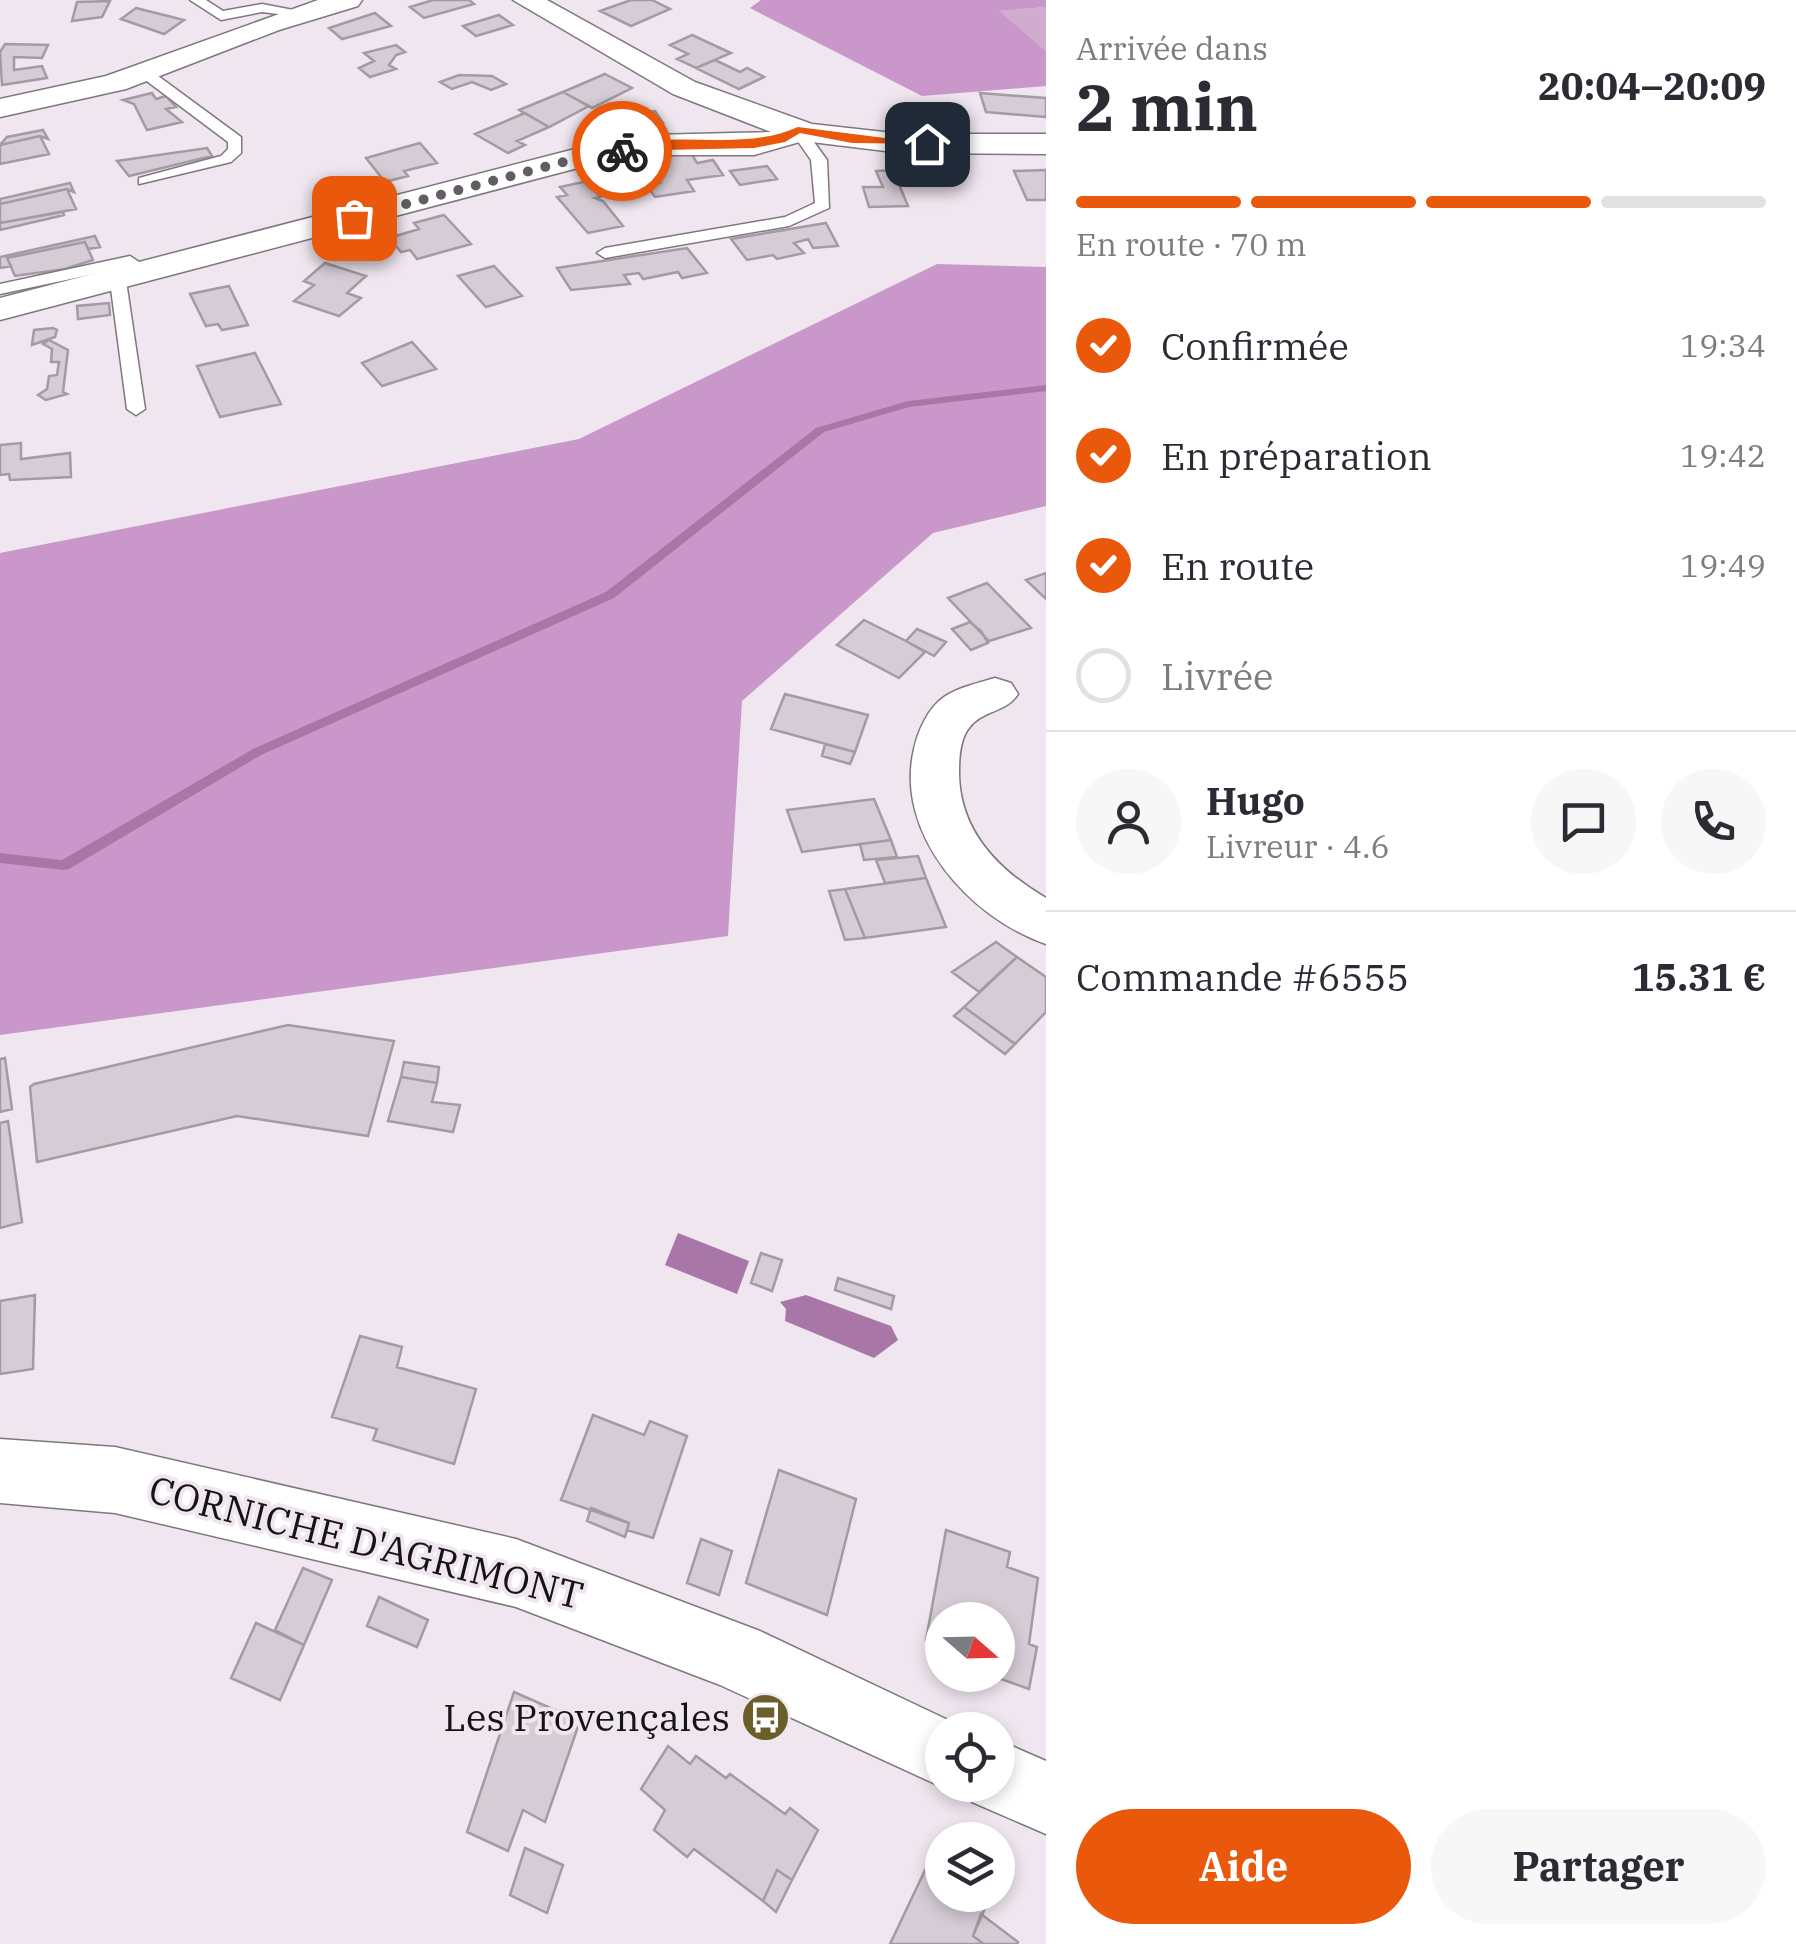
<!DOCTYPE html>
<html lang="fr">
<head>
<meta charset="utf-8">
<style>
  :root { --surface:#fff; --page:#f7f7f7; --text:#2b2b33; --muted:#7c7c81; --line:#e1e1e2; --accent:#ea580c }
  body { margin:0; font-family:"IBM Plex Serif",serif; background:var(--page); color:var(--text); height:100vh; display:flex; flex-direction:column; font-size:38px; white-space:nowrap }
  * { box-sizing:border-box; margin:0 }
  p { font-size:32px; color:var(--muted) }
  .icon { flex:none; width:55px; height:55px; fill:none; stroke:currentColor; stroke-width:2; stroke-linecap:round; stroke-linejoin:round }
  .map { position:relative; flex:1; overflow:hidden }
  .side { display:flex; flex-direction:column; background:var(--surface); width:750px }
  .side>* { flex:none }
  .needle { width:65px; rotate:110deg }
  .controls { position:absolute; left:925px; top:1602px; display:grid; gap:20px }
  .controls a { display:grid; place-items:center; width:90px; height:90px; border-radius:50%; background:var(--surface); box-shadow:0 5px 15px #0003; font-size:50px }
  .pin { position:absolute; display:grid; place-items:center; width:85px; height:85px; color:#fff; margin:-42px; border-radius:20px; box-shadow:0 5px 15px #0006 }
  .courier { position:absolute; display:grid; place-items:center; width:100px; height:100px; margin:-50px; border:8px solid #ea580c; border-radius:50%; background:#fff; color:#222; box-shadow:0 2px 12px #0007 }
  .headline em { font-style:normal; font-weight:700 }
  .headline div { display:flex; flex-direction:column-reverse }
  .headline { display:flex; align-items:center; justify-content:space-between; height:170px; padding:0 30px }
  h1 { font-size:65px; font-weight:700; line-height:75px }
  .bar { display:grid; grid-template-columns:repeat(4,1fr); gap:15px 10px; align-content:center; height:120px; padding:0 30px }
  .bar i { height:12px; border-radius:8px; background:var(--line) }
  .bar .selected { background:var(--accent) }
  .bar p { grid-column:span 4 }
  .line { display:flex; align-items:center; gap:25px; padding:0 30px; border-top:2px solid var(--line) }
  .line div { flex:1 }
  .round { display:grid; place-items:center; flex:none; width:105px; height:105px; border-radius:52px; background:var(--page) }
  ol { padding:0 30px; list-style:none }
  li { display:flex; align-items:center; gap:30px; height:110px }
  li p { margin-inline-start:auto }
  li .icon { padding:10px; border-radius:50%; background:var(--accent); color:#fff; stroke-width:4 }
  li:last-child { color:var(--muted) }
  li i { width:55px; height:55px; border:5px solid var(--line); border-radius:50% }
  .cta { display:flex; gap:20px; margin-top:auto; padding:20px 30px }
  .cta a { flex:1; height:115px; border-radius:60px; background:var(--accent); color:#fff; font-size:40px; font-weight:700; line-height:115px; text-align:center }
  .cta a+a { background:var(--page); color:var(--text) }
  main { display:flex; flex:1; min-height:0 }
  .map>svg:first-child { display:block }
  .green { fill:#d0adcf }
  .forest { fill:#c997c9 }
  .water { fill:#a877a8 }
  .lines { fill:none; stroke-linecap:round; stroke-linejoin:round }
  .stream { fill:#a877a8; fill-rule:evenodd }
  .building { fill:#d5ccd5; stroke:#a39ba3; stroke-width:2.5 }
  .lane-casing { stroke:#7f777e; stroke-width:3 }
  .street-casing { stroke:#7f777e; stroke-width:3 }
  .lane { fill:#fff; fill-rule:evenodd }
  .street { fill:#fff; fill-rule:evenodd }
  .route { fill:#ea580c }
  .done { stroke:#625d62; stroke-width:10; stroke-dasharray:0 18 }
  .labels { text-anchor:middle; stroke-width:8; stroke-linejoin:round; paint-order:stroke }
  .near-street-label { font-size:38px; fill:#161316; stroke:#efe6ef }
  .near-poi-label { font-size:38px; fill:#161316; stroke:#efe6ef; text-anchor:end }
</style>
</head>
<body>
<main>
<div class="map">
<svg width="1046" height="1944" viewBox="0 0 1046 1944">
  <rect width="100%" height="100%" fill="#efe6ef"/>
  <path class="green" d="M 1046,7 L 1046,51 L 998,11 Z"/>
  <path class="forest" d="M 761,0 L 1046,0 L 1046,7 L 999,11 L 1046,51 L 1046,86 L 922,96 L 750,8 Z
    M 937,264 L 1046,267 L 1046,506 L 933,533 L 742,701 L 728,936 L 0,1035 L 0,553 L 579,439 Z"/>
  <path class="water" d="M 678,1233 L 749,1261 L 737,1294 L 665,1265 Z
    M 806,1295 L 891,1326 L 898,1340 L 874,1358 L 785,1321 L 786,1309 L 780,1302 Z"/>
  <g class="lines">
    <path class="stream" d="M 1046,385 L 1046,391 L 909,407 L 824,432 L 614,598 L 261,755 L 69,869 L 64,870 L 0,863 L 0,853 L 62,860 L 253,749 L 606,592 L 816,428 L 908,401 Z"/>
  </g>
  <path class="building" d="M 433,0 L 469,0 L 474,4 L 424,18 L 410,7 Z
    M 631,0 L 652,0 L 670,9 L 631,26 L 600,11 Z
    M 110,1 L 102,17 L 72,21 L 77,2 Z
    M 136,8 L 184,20 L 164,34 L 121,19 Z
    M 375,13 L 391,26 L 342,39 L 329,28 Z
    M 499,15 L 513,25 L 476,36 L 463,26 Z
    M 692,35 L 731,53 L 696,68 L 677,59 L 688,54 L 670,45 Z
    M 5,44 L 48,45 L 42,58 L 14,57 L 14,70 L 42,66 L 47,78 L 2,85 L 0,52 Z
    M 396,45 L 405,52 L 396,55 L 389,65 L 396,69 L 370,77 L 359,68 L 374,61 L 364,53 Z
    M 715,60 L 740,72 L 747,68 L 764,77 L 739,89 L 696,68 Z
    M 605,74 L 632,88 L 592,108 L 563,92 Z
    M 459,75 L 492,76 L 506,84 L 491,90 L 472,82 L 452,89 L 440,82 Z
    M 563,92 L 589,106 L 549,127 L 519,110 Z
    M 152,93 L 156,99 L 166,96 L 176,107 L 166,109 L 182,122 L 147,130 L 134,104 L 123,100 Z
    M 980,93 L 1046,98 L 1046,117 L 986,112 Z
    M 655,111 L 663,123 L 620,130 L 611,117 Z
    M 525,113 L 549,127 L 517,141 L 525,145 L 508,153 L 475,134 Z
    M 43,130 L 48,139 L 40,136 L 0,145 L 7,137 Z
    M 40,136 L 49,154 L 0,164 L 0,145 Z
    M 420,143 L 437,163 L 404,171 L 408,176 L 385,182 L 366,158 Z
    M 207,148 L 212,156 L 129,176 L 117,161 Z
    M 691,153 L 697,163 L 713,160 L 723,175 L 687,180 L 694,191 L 655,197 L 647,186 L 660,183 L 645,158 Z
    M 767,166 L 777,179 L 740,185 L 730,171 Z
    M 893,170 L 908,206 L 869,207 L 863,187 L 883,187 L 876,171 Z
    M 1046,170 L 1046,200 L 1027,200 L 1014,171 Z
    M 593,180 L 600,189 L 595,190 L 600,197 L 595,198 L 603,201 L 623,226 L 588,233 L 557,197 L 567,195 L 560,187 Z
    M 70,183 L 74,192 L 67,189 L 0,204 L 0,199 Z
    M 67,189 L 76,209 L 0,223 L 0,204 Z
    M 63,212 L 64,215 L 0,230 L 0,223 Z
    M 444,215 L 471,244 L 417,259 L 410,250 L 401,252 L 389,238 L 419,229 L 414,223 Z
    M 826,223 L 838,246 L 813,248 L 808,239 L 794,243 L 804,253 L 777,259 L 773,255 L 747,260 L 731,239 Z
    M 95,236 L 100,247 L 88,249 L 85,242 L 7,258 L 11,266 L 0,268 L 0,257 Z
    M 85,242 L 93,260 L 65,269 L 15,276 L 7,258 Z
    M 687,248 L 707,273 L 682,278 L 678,272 L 643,279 L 639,273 L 624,275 L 630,284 L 571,290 L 557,268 Z
    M 325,263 L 366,276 L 347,293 L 361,298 L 339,316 L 294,301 L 314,285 L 304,281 Z
    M 494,266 L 522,296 L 486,307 L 458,276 Z
    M 229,286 L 248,325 L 222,330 L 218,324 L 206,326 L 190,294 Z
    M 109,303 L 110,315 L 78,319 L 77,306 Z
    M 53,328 L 57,330 L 55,337 L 32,345 L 34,330 Z
    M 49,340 L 68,350 L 63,392 L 67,394 L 46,400 L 38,395 L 47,389 L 49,376 L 57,375 L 59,362 L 51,362 L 52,349 L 43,344 Z
    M 412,342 L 436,369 L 382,386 L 362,363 Z
    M 255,353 L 281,404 L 220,417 L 197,366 Z
    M 21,443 L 21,459 L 70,453 L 71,477 L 10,480 L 9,474 L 0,475 L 0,445 Z
    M 1046,573 L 1046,599 L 1026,580 Z
    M 987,583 L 1031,628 L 989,641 L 948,598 Z
    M 864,620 L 906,641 L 925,652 L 899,678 L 837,645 Z
    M 970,622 L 981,631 L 988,643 L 971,650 L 952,629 Z
    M 917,629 L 946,642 L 934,656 L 906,641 Z
    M 785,694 L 868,715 L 855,752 L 771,729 Z
    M 825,744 L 855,752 L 850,764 L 822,756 Z
    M 874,799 L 891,840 L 802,852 L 787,810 Z
    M 891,840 L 897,857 L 864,860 L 860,844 Z
    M 918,856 L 926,878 L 885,883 L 876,860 Z
    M 926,878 L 946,927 L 865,938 L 845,889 Z
    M 845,889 L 865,938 L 845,940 L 829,891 Z
    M 996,942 L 1017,957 L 979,992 L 952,972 Z
    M 1017,957 L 1046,977 L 1046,1012 L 1015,1044 L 964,1007 Z
    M 964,1007 L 1015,1044 L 1005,1054 L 954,1016 Z
    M 288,1025 L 394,1041 L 368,1136 L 237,1116 L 37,1162 L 30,1087 L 34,1084 Z
    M 5,1058 L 12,1109 L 0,1112 L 0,1059 Z
    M 404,1062 L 439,1067 L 437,1083 L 401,1077 Z
    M 401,1077 L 437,1083 L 432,1102 L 460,1105 L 453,1132 L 388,1121 Z
    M 8,1121 L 22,1222 L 0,1228 L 0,1123 Z
    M 761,1253 L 782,1260 L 772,1291 L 751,1283 Z
    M 838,1278 L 894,1296 L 891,1309 L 835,1290 Z
    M 35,1295 L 33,1369 L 0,1374 L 0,1301 Z
    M 360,1336 L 402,1347 L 397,1367 L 476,1389 L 454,1464 L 373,1440 L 377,1429 L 332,1417 Z
    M 593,1415 L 644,1435 L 650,1421 L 687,1436 L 653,1538 L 627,1530 L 629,1523 L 561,1500 Z
    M 779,1470 L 856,1499 L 827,1615 L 746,1583 Z
    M 591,1508 L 629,1523 L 625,1537 L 587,1521 Z
    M 946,1530 L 1010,1552 L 1007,1567 L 1038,1578 L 1029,1644 L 1037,1647 L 1029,1689 L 990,1675 L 998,1675 L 998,1620 L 942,1620 L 942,1646 L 926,1640 Z
    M 701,1539 L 732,1551 L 719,1595 L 687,1583 Z
    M 303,1568 L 332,1580 L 304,1645 L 275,1630 Z
    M 379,1597 L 428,1620 L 417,1647 L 367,1626 Z
    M 256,1623 L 304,1645 L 280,1700 L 231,1678 Z
    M 514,1692 L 580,1721 L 545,1822 L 523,1810 L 508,1851 L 467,1832 Z
    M 668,1746 L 690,1764 L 696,1756 L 726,1778 L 730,1774 L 785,1814 L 790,1808 L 818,1830 L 792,1880 L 777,1870 L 763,1901 L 694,1849 L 687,1857 L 654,1830 L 665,1810 L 641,1789 Z
    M 525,1848 L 563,1865 L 547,1913 L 510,1895 Z
    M 928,1864 L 942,1874 L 942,1895 L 972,1895 L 986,1906 L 973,1936 L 984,1944 L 890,1944 Z
    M 777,1870 L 792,1880 L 776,1912 L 763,1901 Z
    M 981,1914 L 1018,1942 L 1017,1944 L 984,1944 L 973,1936 Z"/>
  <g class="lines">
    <defs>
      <path id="lane" d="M 190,0 L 206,0 L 223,11 L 262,4 L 309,13 L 302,17 L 262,12 L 221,20 Z
        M 140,70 L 150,70 L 241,137 L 241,153 L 231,162 L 139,184 L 139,178 L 221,156 L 228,149 L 228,142 L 140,76 Z
        M 798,125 L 803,127 L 827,160 L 829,208 L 789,226 L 605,258 L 597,253 L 605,248 L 785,217 L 815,203 L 811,160 L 790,130 Z
        M 130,256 L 151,270 L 151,278 L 139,278 L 127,267 L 0,294 L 0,284 Z
        M 118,276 L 126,281 L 145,409 L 136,415 L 127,409 L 110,281 Z"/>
      <path id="street" d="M 318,0 L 362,0 L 358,6 L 279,30 L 126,89 L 0,117 L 0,99 L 106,76 Z
        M 513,0 L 547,0 L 695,82 L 812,124 L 902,134 L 1046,134 L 1046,154 L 902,153 L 803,141 L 754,155 L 651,155 L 574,169 L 0,320 L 0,298 L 571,150 L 651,135 L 771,132 L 673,94 Z
        M 995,678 L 1011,683 L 1018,694 C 1006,713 982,710 969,728 C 960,739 959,758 959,772 C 959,831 998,870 1046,898 L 1046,944 C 970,918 894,834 914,749 C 918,731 928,708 944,697 C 959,687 978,683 995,678 Z
        M 0,1439 L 115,1447 L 516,1539 L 760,1631 L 969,1730 L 942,1730 L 942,1785 L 947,1785 L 942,1787 L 720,1685 L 516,1607 L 115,1513 L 0,1503 Z
        M 998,1740 L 1046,1761 L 1046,1834 L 972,1802 L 966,1785 L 998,1785 Z"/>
    </defs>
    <use href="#lane" class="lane-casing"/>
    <use href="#street" class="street-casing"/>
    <use href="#lane" class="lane"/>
    <use href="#street" class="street"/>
  </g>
  <path class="route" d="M 798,127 L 932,144 L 852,143 L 800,133 L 785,142 L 754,148 L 617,151 C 668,126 738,154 798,127 Z"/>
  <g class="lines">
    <path class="done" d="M 354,218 L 571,160 L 622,151"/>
  </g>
  <defs>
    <symbol id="bus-disc" viewBox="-11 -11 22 22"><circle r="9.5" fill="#6a5e2b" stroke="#efe6ef"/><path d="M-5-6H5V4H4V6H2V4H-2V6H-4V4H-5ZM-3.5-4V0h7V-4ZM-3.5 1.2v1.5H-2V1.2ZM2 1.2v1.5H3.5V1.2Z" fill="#fff"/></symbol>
  </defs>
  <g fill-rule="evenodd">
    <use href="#bus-disc" x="738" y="1690" width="55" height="55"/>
  </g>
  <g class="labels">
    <g class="near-street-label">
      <text transform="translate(366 1543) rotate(14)" y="13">CORNICHE D'AGRIMONT</text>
    </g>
    <g class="near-poi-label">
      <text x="730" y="1731">Les Provençales</text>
    </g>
  </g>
</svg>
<div class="controls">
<a><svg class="needle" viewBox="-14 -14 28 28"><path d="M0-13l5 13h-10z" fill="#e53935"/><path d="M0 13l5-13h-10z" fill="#7c7c81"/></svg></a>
<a><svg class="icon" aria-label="locate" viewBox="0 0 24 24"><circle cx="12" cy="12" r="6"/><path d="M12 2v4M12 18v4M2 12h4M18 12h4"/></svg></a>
<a><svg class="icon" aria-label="layers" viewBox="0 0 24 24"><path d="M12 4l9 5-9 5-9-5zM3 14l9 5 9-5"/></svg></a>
</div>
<div class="pin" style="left:354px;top:218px;background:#ea580c"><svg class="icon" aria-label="bag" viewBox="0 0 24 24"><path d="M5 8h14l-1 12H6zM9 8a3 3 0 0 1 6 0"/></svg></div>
<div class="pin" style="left:927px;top:144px;background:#1f2937"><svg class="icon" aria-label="home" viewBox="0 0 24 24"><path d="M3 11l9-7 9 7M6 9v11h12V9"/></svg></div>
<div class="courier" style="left:622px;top:151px"><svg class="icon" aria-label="bike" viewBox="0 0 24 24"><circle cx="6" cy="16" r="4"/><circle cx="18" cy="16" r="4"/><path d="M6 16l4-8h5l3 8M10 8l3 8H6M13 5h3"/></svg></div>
</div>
<section class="side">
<div class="headline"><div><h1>2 min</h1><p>Arrivée dans</p></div><em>20:04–20:09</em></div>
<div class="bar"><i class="selected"></i><i class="selected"></i><i class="selected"></i><i></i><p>En route · 70 m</p></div>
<ol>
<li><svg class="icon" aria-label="check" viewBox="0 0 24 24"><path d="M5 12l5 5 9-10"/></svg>Confirmée<p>19:34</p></li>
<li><svg class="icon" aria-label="check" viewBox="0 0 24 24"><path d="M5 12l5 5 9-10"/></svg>En préparation<p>19:42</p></li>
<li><svg class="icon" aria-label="check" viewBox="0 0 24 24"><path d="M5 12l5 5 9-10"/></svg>En route<p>19:49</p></li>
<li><i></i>Livrée</li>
</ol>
<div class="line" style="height:180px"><a class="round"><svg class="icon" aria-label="person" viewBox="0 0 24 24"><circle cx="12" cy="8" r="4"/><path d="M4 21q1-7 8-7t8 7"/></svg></a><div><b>Hugo</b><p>Livreur · 4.6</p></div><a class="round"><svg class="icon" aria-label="chat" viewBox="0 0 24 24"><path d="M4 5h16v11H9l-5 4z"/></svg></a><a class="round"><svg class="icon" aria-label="phone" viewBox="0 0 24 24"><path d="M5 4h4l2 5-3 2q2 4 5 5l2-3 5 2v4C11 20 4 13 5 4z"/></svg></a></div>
<div class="line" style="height:130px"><div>Commande #6555</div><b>15.31 €</b></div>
<div class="cta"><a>Aide</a><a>Partager</a></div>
</section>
</main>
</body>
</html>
